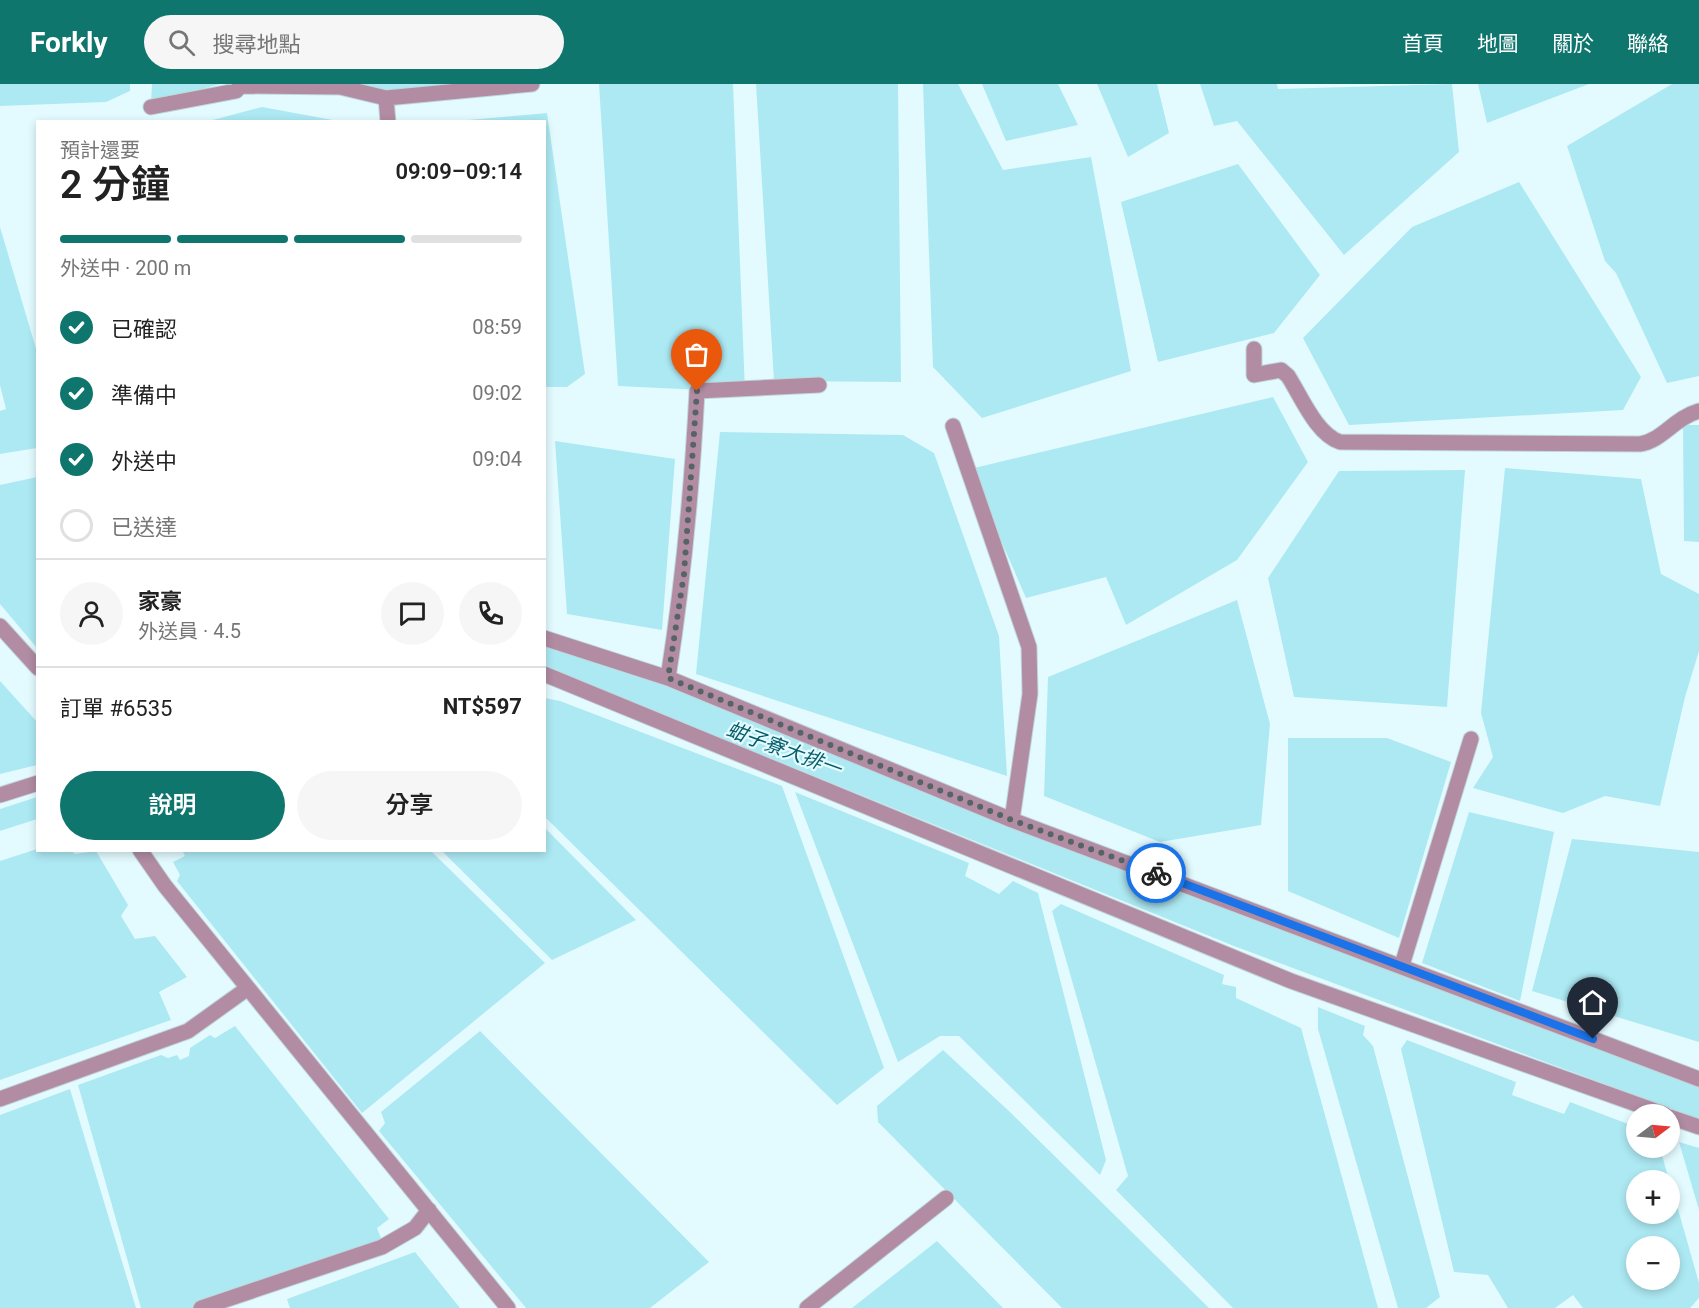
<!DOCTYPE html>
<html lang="zh-TW">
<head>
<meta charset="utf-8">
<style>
  :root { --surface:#fff; --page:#f6f6f6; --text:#222; --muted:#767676; --line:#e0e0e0; --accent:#0f766e }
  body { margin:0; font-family:Roboto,"Noto Sans TC",sans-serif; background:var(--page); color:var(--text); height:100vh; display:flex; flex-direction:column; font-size:22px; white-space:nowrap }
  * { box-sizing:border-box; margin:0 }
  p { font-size:20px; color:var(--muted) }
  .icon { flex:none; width:33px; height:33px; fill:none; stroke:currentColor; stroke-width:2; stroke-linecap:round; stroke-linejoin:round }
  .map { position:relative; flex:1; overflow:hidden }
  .details { position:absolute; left:36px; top:36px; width:510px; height:732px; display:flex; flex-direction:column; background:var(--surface); border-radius:0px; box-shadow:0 3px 9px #0003 }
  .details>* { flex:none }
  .needle { width:39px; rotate:74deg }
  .buttons { position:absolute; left:1626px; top:1020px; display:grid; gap:12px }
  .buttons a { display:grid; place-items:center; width:54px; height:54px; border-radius:50%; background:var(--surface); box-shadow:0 3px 9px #0003; font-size:30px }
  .pin { position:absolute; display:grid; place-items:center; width:51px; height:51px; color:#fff; margin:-62px -26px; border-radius:50% 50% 50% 0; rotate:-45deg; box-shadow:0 0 6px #0007 }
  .pin .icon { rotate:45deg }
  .courier { position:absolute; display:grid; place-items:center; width:60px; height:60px; margin:-30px; border:4px solid #1a73e8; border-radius:50%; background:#fff; color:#222; box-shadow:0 2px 8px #0007 }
  .head em { font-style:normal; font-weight:600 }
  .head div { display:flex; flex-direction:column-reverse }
  .head { display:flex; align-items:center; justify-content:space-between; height:102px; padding:0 24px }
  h1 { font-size:39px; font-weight:600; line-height:45px }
  .bar { display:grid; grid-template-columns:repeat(4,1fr); gap:9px 6px; align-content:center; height:72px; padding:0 24px }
  .bar i { height:8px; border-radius:4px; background:var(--line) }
  .bar .on { background:var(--accent) }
  .bar p { grid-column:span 4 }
  .line { display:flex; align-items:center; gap:15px; padding:0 24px; border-top:2px solid var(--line) }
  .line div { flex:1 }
  .round { display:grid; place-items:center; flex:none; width:63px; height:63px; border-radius:32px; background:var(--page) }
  ol { padding:0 24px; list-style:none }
  li { display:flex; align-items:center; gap:18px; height:66px }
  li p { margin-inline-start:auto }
  li .icon { padding:6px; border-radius:50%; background:var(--accent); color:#fff; stroke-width:4 }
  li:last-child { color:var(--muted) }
  li i { width:33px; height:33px; border:3px solid var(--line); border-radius:50% }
  .action { display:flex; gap:12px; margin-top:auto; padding:12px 24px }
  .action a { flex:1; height:69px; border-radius:36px; background:var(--accent); color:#fff; font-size:24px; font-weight:600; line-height:69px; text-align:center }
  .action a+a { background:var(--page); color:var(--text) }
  header { display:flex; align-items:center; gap:36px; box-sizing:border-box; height:84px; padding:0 30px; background:var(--accent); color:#fff }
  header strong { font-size:28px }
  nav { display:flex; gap:33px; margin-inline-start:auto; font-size:21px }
  .search { width:420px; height:54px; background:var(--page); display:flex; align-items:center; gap:15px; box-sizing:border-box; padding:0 21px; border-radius:33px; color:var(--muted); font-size:22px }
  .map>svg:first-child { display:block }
  .water { fill:#ade9f3; fill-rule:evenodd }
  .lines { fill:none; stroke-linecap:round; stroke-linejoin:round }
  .minor-casing { stroke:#c0d6da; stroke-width:17 }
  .minor { stroke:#b18ca3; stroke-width:15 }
  .done { stroke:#576467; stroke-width:6; stroke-dasharray:0 10.8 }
  .route { stroke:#1a73e8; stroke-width:8 }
  .labels { text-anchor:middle; stroke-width:4.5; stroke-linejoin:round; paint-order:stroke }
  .water-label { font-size:20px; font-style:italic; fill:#075d68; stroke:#e3fbff }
</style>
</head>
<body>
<header>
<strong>Forkly</strong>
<div class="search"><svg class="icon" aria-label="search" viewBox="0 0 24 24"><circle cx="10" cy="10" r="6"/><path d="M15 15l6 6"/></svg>搜尋地點</div>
<nav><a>首頁</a><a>地圖</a><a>關於</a><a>聯絡</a></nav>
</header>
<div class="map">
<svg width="1699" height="1224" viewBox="0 0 1699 1224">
  <rect width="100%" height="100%" fill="#e3fbff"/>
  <path class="water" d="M 0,0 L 130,0 L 130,7 L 106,18 L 0,22 Z
    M 152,0 L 220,0 L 151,19 Z
    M 249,0 L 492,0 L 390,8 Z
    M 599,0 L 733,0 L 745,308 L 618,302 Z
    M 756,0 L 898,0 L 901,298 L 774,297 Z
    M 923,0 L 958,0 L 1003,86 L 1091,73 L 1131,287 L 982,334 L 933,283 Z
    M 982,0 L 1058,0 L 1078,41 L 1006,57 Z
    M 1097,0 L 1157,0 L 1169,49 L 1128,73 Z
    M 1200,0 L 1277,0 L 1278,5 L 1452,0 L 1459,68 L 1344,171 L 1237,37 L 1214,42 Z
    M 1478,0 L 1589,0 L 1487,39 Z
    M 1672,0 L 1699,0 L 1699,292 L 1667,299 L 1616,189 L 1605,177 L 1567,62 Z
    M 262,23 L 338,37 L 342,37 L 209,37 Z
    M 547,29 L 585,290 L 567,303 L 545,303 L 544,38 L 457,37 Z
    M 1238,80 L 1320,191 L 1274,249 L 1158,278 L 1121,118 Z
    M 1519,98 L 1641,293 L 1623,326 L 1349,341 L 1303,254 L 1412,143 Z
    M 0,143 L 37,268 L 37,364 L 0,370 L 0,327 L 6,325 L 0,301 Z
    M 1273,313 L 1308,378 L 1237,476 L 1126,541 L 1106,493 L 1026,514 L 970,385 Z
    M 1683,341 L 1699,341 L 1699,458 L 1684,457 Z
    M 720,348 L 903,351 L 934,369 L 999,552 L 1007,692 L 696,590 Z
    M 555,357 L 675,375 L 662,546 L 567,530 Z
    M 1505,384 L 1641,395 L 1661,490 L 1699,510 L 1699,567 L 1685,613 L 1660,722 L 1605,712 L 1563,729 L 1473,704 L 1493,673 L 1481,629 Z
    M 1465,386 L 1447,623 L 1294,613 L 1268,494 L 1339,387 Z
    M 37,393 L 38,393 L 37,564 L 0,520 L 0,401 Z
    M 1237,516 L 1270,640 L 1261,741 L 1160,758 L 1044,712 L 1048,593 Z
    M 544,558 L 562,560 L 1699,998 L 1699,1035 L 1234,862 L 545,583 Z
    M 0,597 L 38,639 L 37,681 L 0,690 Z
    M 545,614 L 560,617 L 782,702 L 884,984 L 837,1021 L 545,733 Z
    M 1288,654 L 1387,654 L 1451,678 L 1399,854 L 1288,807 Z
    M 795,708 L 969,779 L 965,792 L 999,810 L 1013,797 L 1038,809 L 1106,1076 L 1100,1091 L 959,952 L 940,952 L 898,978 Z
    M 37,713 L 37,735 L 0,747 L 0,725 Z
    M 1469,728 L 1554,748 L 1520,917 L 1422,879 Z
    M 545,744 L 636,836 L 552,876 L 442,767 L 544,766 Z
    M 1572,755 L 1699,768 L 1699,958 L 1532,907 Z
    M 37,765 L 71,767 L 75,770 L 96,767 L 128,821 L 121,832 L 135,855 L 155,852 L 187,893 L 159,908 L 171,936 L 0,996 L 0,777 Z
    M 182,766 L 431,767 L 545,879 L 362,1029 L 177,797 L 180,791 L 173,778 L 185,772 Z
    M 1061,820 L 1224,891 L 1222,900 L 1236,903 L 1236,914 L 1301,944 L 1378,1224 L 1233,1224 L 1116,1106 L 1128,1092 L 1052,827 Z
    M 1318,923 L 1365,942 L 1363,951 L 1373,962 L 1440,1213 L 1426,1224 L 1398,1224 L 1318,945 Z
    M 235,942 L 389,1135 L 377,1144 L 382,1157 L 204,1224 L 141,1224 L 78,1001 L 161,971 L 168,974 L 177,971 L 180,976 L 189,972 L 190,964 L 210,951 L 215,954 Z
    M 480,947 L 709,1178 L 650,1224 L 526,1224 L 379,1047 L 385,1039 L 381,1028 Z
    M 1407,956 L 1516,998 L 1512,1011 L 1564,1030 L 1570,1018 L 1636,1043 L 1636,1064 L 1660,1064 L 1669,1096 L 1636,1096 L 1636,1130 L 1670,1130 L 1670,1097 L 1699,1199 L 1699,1214 L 1690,1224 L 1583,1224 L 1573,1211 L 1555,1224 L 1508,1224 L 1488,1191 L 1454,1188 L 1401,965 ZM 1636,1162 L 1670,1162 L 1670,1196 L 1636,1196 Z
    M 943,966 L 1011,1029 L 1209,1224 L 1062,1224 L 878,1038 L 877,1022 Z
    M 70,1005 L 136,1224 L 0,1224 L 0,1031 Z
    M 1679,1058 L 1699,1064 L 1699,1126 Z
    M 937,1157 L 1003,1224 L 852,1224 Z
    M 415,1168 L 460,1224 L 290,1224 L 287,1215 Z"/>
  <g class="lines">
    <defs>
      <path id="minor" d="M 242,2 L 340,3 L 386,14 L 388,38
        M 386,14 L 532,0
        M 151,23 L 236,7 L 242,0
        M 1254,265 L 1254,291 L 1281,286 L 1288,292 C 1301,312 1316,350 1340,358 L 1640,360 C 1662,357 1674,334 1699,327
        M 953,342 L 1029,563 L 1030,610 L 1012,736
        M 0,542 L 38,584
        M 544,554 L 668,594 L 1012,736 L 1699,995
        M 544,590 L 1291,897 L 1664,1030
        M 668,594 C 683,499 692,404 697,307 L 819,301
        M 0,711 L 38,699
        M 140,766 L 165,802 L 508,1224
        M 1402,881 L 1471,655
        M 0,1015 L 188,947 L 248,904
        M 1670,1033 L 1699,1043
        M 201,1224 L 382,1163 L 415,1144 L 429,1126
        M 807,1224 L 946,1114"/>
    </defs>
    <use href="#minor" class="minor-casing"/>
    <use href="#minor" class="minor"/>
  </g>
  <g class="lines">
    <path class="done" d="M 697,307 L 684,490 L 668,594 L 1012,736 L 1156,789"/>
    <path class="route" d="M 1156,789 L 1593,955"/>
  </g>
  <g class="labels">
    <g class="water-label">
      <text transform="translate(784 665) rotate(20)" y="7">蚶子寮大排一</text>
    </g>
  </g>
</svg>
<div class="buttons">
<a><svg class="needle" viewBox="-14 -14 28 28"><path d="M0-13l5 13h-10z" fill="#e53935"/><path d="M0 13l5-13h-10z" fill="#767676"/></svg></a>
<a>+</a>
<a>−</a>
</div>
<div class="pin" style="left:697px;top:307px;background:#ea580c"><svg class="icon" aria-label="bag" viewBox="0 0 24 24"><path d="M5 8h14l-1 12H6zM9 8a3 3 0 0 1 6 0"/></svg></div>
<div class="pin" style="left:1593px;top:955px;background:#1f2937"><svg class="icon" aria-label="home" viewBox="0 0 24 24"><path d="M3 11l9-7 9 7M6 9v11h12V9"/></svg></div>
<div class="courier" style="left:1156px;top:789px"><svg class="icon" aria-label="bike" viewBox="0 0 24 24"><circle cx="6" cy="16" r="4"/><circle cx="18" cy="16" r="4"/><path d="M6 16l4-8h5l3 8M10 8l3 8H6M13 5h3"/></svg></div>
<section class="details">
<div class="head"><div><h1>2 分鐘</h1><p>預計還要</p></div><em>09:09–09:14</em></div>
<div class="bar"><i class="on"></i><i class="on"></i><i class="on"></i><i></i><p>外送中 · 200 m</p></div>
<ol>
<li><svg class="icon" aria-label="check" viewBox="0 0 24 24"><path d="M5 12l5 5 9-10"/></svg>已確認<p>08:59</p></li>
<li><svg class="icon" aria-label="check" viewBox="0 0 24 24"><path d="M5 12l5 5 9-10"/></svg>準備中<p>09:02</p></li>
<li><svg class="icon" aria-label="check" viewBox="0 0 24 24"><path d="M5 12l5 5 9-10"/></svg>外送中<p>09:04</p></li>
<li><i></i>已送達</li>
</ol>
<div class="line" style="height:108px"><a class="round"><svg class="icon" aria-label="person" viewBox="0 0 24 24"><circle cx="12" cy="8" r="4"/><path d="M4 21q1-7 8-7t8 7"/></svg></a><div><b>家豪</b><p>外送員 · 4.5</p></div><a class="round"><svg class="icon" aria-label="chat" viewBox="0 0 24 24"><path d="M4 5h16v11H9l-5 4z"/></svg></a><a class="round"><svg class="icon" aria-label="phone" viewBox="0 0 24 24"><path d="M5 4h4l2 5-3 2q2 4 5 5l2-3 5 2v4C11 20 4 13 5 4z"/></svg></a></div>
<div class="line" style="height:78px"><div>訂單 #6535</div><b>NT$597</b></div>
<div class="action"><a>說明</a><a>分享</a></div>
</section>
</div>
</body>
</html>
